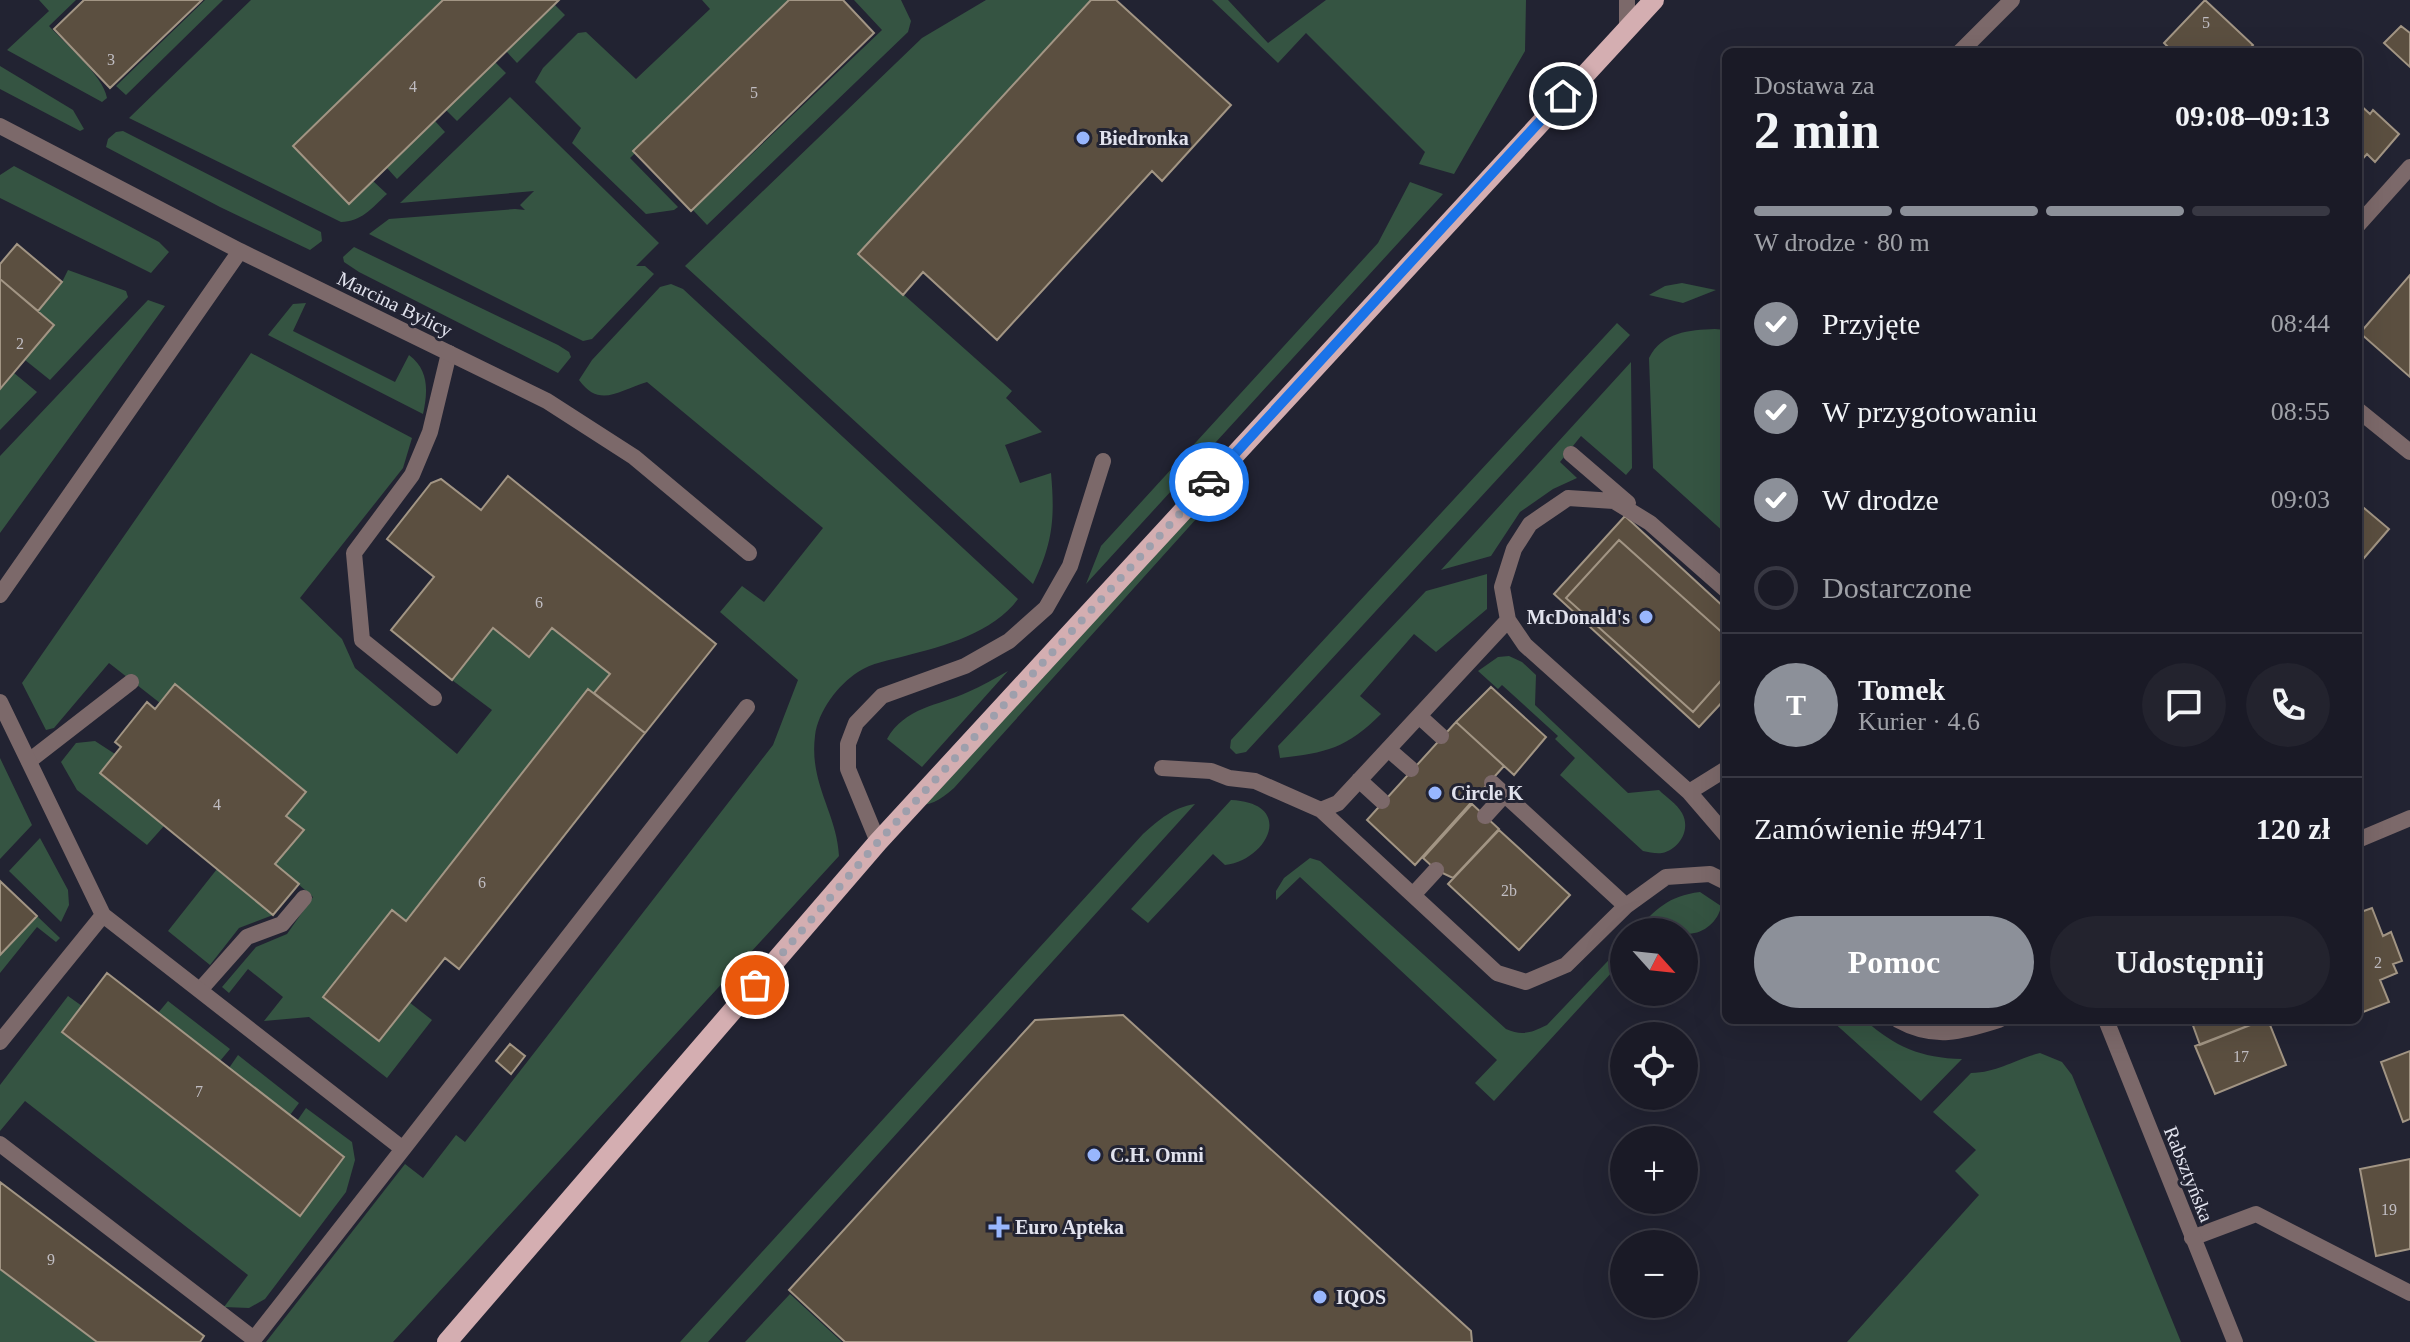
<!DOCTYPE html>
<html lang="pl">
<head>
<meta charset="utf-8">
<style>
  :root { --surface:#1a1a26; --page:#23232e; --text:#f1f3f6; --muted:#9fa1a7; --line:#383843; --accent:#8c9099 }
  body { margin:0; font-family:"Times New Roman",serif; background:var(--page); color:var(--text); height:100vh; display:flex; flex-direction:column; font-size:30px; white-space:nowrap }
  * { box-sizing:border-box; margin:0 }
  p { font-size:26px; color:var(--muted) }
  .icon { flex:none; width:44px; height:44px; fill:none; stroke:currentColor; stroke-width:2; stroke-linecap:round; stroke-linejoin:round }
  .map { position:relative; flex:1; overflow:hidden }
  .details { position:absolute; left:1722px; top:48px; width:640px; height:976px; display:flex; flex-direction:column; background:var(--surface); border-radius:12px; box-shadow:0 8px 32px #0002,0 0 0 2px var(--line) }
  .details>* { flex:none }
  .needle { width:52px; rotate:117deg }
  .controls { position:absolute; left:1610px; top:918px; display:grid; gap:16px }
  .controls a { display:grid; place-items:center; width:88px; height:88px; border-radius:50%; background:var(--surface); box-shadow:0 8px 32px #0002,0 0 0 2px var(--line); font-size:40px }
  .pin { position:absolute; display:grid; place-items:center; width:68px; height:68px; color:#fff; margin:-34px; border:4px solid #fff; border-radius:50%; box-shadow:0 2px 8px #0007 }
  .courier { position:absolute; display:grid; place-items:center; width:80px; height:80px; margin:-40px; border:6px solid #1a73e8; border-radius:50%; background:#fff; color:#222; box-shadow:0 2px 10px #0007 }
  .summary em { font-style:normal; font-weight:800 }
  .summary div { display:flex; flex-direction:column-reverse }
  .summary { display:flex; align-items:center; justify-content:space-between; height:136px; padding:0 32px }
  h1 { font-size:52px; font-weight:800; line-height:60px }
  .bar { display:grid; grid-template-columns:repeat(4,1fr); gap:12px 8px; align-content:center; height:96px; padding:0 32px }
  .bar i { height:10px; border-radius:6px; background:var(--line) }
  .bar .active { background:var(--accent) }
  .bar p { grid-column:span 4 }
  .line { display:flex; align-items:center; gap:20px; padding:0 32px; border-top:2px solid var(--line) }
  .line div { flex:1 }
  .round { display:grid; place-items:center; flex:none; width:84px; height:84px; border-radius:42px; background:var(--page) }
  ol { padding:0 32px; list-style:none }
  li { display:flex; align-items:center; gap:24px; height:88px }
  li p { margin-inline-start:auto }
  li .icon { padding:8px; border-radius:50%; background:var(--accent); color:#fff; stroke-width:4 }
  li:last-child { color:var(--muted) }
  li i { width:44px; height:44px; border:4px solid var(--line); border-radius:50% }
  .primary-button { display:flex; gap:16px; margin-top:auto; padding:16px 32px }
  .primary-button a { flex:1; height:92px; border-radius:48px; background:var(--accent); color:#fff; font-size:32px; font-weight:800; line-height:92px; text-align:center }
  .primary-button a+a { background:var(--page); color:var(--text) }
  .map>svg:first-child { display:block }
  .green { fill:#355442 }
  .building { fill:#5b4f40; stroke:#a29584; stroke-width:2 }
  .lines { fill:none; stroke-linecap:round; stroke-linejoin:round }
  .service { stroke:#7c696a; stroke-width:16 }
  .minor { stroke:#7c696a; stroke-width:16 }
  .tertiary { stroke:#7c696a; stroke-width:16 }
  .primary { stroke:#d4aeb1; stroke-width:20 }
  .done { stroke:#9e9fac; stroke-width:8; stroke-dasharray:0 14.4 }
  .route { stroke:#1a73e8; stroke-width:10 }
  .poi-dot { fill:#98b6fd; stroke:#222332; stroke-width:3 }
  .labels { text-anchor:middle; stroke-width:6; stroke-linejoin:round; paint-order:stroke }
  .number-label { font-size:16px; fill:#c0bdc2 }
  .poi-label { font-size:20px; font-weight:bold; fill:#e1e2ed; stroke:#222332; text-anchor:start }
  .street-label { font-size:20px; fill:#e1e2ed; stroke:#222332 }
</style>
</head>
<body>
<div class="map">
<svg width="2410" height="1342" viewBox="0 0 2410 1342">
  <rect width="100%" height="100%" fill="#222332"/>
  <path class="green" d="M 39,0 L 76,0 L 49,26 C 65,44 103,75 107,98 L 102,102 L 7,50 L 49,11 Z
    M 205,0 L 223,0 L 126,95 L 116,86 Z
    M 251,0 L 443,0 L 349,204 L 373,181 L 387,194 C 372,208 361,222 341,222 L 129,118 Z
    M 702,0 L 796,0 L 630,158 L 678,207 L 674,210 L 646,214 L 572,143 L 581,128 L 535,82 L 543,68 L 578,33 L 586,32 L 636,79 L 710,9 Z
    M 854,0 L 901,0 L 911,21 L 908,32 L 707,225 L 693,210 L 882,30 Z
    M 986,0 L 1091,0 L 858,254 L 1012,391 L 1006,398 L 1042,432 L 1005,445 L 1020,483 L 1051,473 C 1055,518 1053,543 1033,584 L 685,266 L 922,38 Z
    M 1212,0 L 1228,0 L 1268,43 L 1326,0 L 1526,0 L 1525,51 L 1454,174 L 1419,164 L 1425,152 L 1306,33 L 1278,63 Z
    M 555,5 L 565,15 L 517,63 L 506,51 Z
    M 495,62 L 506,73 L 457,121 L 446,110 Z
    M 0,66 L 73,110 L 84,129 L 80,131 L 0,89 Z
    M 510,97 L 659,243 L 636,266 L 645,266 L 654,274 L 592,339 L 583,341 L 369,234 L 389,219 L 515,209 L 525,210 L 520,205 L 534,191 L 400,203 Z
    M 435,121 L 445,132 L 397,179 L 387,168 Z
    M 123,131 L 321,232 L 322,241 L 310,250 L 220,207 L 106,147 L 108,139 L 116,132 Z
    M 14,166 L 129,226 L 159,242 L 169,252 L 151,273 L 0,198 L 0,175 Z
    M 1410,182 L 1443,194 L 1086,584 L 1101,546 L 1378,243 Z
    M 354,247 L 558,345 L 569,352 L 571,357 L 558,373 L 359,272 L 344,262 L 343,257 Z
    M 68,270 L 126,291 L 128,297 L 50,380 L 25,360 L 54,325 L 38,311 L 62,282 Z
    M 1682,283 L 1716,290 L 1683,303 L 1649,295 L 1665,286 Z
    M 671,284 L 683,289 L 1018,599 C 993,633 944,646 905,656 C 890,660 871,663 858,672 C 838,685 818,711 815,736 C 809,784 837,813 839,856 L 393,1342 L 266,1342 L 405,1164 L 423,1178 L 456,1135 L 465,1142 L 773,745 L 798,680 L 720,612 L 742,586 L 764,602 L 823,528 L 647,382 C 619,390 600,409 579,380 L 592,360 L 660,287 Z
    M 148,300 L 165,306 L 0,533 L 0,456 Z
    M 306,303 L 293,331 L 395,382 L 409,355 C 429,370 428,391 423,414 L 268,335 L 293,304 Z
    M 1617,323 L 1630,335 L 1246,752 L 1236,754 L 1230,748 L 1231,740 Z
    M 1715,329 L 1726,330 L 1726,534 L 1653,468 L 1649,358 C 1662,332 1689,330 1715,329 Z
    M 251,353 L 412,438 L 403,468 L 300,598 L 342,639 L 355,668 L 457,754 L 492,710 L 452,680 L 493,628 L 529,656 L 552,628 L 610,674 L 594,693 L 588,689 L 406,921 L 391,911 L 324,996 L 409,1002 L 432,1020 L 387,1078 L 309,1017 L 264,1021 L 283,997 L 248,969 L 229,993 L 222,987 L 256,947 L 287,934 L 313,897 L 275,864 L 303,830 L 286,816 L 306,791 L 175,685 L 160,703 L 109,663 L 54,728 L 46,730 L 22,683 Z
    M 1631,362 L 1632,468 L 1626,475 L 1581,436 L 1560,462 L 1577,478 L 1553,489 L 1520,512 L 1491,556 L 1441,570 Z
    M 14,373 L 37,392 L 0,430 L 0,389 Z
    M 1185,507 L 1197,518 L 954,788 C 938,802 928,807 906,806 Z
    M 1487,574 L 1487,609 L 1436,652 L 1414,634 L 1360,696 L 1381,714 C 1347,748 1326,753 1280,758 L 1278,746 L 1426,591 Z
    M 1509,656 L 1522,662 L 1536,675 L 1535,705 L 1628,793 L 1659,790 C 1666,797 1677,804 1682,813 C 1691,829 1680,849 1662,853 C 1656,854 1649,852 1643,851 L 1560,775 L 1575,758 L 1555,739 L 1558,736 L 1502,685 L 1498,689 L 1478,671 L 1498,657 Z
    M 1008,671 L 922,767 L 887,739 C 905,707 938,706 968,692 C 982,686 995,678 1008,671 Z
    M 95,741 L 115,754 L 100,773 L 164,826 L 147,845 L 77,790 L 61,762 L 76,743 Z
    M 0,758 L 32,825 L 0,859 Z
    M 1231,800 C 1296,803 1268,860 1225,865 L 1213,854 L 1148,923 L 1131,909 Z
    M 1195,804 L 708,1342 L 680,1342 L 1143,834 C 1160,819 1172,808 1195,804 Z
    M 40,838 L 68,890 L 69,905 L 61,922 L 9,871 Z
    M 1310,858 L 1320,861 L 1506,1029 C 1522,1036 1531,1033 1547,1025 L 1624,944 L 1624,959 L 1494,1101 L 1475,1083 L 1497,1060 L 1300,877 L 1276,900 L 1276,891 L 1284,878 Z
    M 217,869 L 273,915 L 239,928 L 210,965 L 168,931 Z
    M 1700,892 L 1721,906 C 1718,925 1695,940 1678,931 C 1672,929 1667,921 1662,918 L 1649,932 L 1635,932 C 1656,909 1668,896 1700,892 Z
    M 37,916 L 60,938 L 56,942 L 37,927 L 0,973 L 0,955 Z
    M 68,996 L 82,1006 L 62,1033 L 299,1216 L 344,1158 L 297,1121 L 306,1108 L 352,1142 L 355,1160 L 346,1192 L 265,1299 L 249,1308 L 224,1307 L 248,1275 L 25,1101 L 0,1131 L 0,1085 Z
    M 168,1001 L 230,1049 L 220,1061 L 158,1013 Z
    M 1831,1020 L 1865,1020 C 1895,1047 1921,1058 1962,1059 L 1921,1101 Z
    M 2040,1053 L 2062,1062 L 2072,1075 L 2181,1342 L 1847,1342 L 1979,1195 L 1955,1171 L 1976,1150 L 1933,1112 L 1971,1073 C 1999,1072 2013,1060 2040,1053 Z
    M 238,1055 L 299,1103 L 290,1115 L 229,1068 Z
    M 0,1269 L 97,1342 L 0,1342 Z
    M 790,1294 L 842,1342 L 745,1342 Z"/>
  <path class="building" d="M 84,0 L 202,0 L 110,88 L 54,29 Z
    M 443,0 L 559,0 L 349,204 L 293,146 Z
    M 789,0 L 843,0 L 874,33 L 691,211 L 633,151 Z
    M 1091,0 L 1116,0 L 1231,105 L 1162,181 L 1152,171 L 997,340 L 923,272 L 903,295 L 858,254 Z
    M 2205,0 L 2253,45 L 2247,52 L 2173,52 L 2164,43 Z
    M 2401,26 L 2410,33 L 2410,67 L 2384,43 Z
    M 2358,103 L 2370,114 L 2373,110 L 2399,134 L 2375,162 L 2367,154 L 2358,164 Z
    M 17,244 L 62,282 L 38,311 L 0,279 L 0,264 Z
    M 2410,275 L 2410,377 L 2360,333 Z
    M 0,279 L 54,325 L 0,389 Z
    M 508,476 L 716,644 L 645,733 L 594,693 L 610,674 L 552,628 L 529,657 L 493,628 L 452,680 L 391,630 L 434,577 L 387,539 L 431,483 L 441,479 L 481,510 Z
    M 2358,503 L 2389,529 L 2358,565 Z
    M 1625,516 L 1726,609 L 1726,636 L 1619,540 L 1566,598 L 1693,712 L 1726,675 L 1726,698 L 1699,727 L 1554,594 Z
    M 1619,540 L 1726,636 L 1726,675 L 1693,712 L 1566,598 Z
    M 175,684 L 306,792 L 286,816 L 304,830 L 275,864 L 299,884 L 273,915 L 100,773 L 121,747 L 115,742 L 147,702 L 155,709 Z
    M 1491,687 L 1546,737 L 1514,775 L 1456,722 Z
    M 588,689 L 645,733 L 459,969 L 445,958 L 379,1041 L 323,997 L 392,910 L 406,921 Z
    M 1456,722 L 1504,766 L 1415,865 L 1367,820 Z
    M 1472,804 L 1499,829 L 1453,878 L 1436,870 L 1423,858 Z
    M 1499,830 L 1570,895 L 1519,950 L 1448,884 Z
    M 0,881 L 37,916 L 0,955 Z
    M 2372,908 L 2383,936 L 2391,932 L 2402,961 L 2393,964 L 2397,973 L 2380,980 L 2389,1002 L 2358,1014 L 2358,913 Z
    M 107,973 L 344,1157 L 300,1216 L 62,1032 Z
    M 1123,1015 L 1471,1331 L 1472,1342 L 845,1342 L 789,1290 L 1035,1020 Z
    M 2191,1020 L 2263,1020 L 2200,1045 Z
    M 2263,1020 L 2268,1020 L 2286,1065 L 2215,1094 L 2195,1046 Z
    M 510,1044 L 525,1056 L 511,1074 L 496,1061 Z
    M 2410,1051 L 2410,1119 L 2403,1122 L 2381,1062 Z
    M 2410,1159 L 2410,1249 L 2376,1256 L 2360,1169 Z
    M 0,1182 L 204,1336 L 200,1342 L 97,1342 L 0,1269 Z"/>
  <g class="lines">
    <path class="service" d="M 2358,225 L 2410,167
      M 1571,454 L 1628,503
      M 1726,590 L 1650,523 L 1614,501 L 1568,498 L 1530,524 L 1514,549 L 1502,587 L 1508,620 L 1525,645 L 1689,792 L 1726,835
      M 434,698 L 362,640 L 354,553 L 412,475 L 430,432 L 449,353
      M 1419,716 L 1441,736
      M 1388,749 L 1411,769
      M 29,761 L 131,682
      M 1162,768 L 1211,771 L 1229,778 L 1255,781 L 1321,810 L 1497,973 L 1526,982 L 1566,965 L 1626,906 L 1666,877 L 1710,874 L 1726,882
      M 1359,780 L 1382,801
      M 1492,783 L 1626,906
      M 1689,792 L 1726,769
      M 1321,810 L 1338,803 L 1508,620
      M 1485,816 L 1505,794
      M 878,842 L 848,769 L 848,744 L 856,723 L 882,696 L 965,666 L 1009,641 L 1046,608 L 1070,566 L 1103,461
      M 1413,895 L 1436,870
      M 200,990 L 247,937 L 282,924 L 304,898
      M 1898,1020 C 1934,1040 1962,1032 1999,1020
      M 2192,1238 L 2256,1214 L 2410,1293"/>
    <path class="minor" d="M 1960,52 L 2012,0
      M 0,126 L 240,251 L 547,401 L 634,457 L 749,553
      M 2358,410 L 2410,452
      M 0,595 L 240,251
      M 0,702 L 103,915 L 403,1149 L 747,707
      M 2358,840 L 2410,818
      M 0,1042 L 103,915
      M 0,1144 L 254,1339 L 403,1149"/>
    <path class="tertiary" d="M 1627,0 L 1627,26
      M 2106,1020 L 2235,1342"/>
    <path class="primary" d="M 447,1342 L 878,842 L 1654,0"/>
  </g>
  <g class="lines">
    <path class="done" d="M 755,985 L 878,842 L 1209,482"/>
    <path class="route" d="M 1209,482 L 1563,96"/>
  </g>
  <g class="poi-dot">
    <circle cx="1083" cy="138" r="8"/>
    <circle cx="1646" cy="617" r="8"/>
    <circle cx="1435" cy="793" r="8"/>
    <circle cx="1094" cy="1155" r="8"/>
    <path d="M995 1215h8v8h8v8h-8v8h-8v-8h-8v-8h8z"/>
    <circle cx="1320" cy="1297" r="8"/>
  </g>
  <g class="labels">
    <g class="number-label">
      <text x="2206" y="28">5</text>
      <text x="111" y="65">3</text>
      <text x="413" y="92">4</text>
      <text x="754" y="98">5</text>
      <text x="20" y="349">2</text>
      <text x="539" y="608">6</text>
      <text x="217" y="810">4</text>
      <text x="482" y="888">6</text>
      <text x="1509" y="896">2b</text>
      <text x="2378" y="968">2</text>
      <text x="2241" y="1062">17</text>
      <text x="199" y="1097">7</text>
      <text x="2389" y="1215">19</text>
      <text x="51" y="1265">9</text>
    </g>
    <g class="poi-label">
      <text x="1099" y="145">Biedronka</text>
      <text x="1630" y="624" text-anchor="end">McDonald's</text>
      <text x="1451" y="800">Circle K</text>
      <text x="1110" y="1162">C.H. Omni</text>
      <text x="1015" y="1234">Euro Apteka</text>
      <text x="1336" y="1304">IQOS</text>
    </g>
    <g class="street-label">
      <text transform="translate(395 304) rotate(26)" y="7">Marcina Bylicy</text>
      <text transform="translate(2189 1174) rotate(68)" y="7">Rabsztyńska</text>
    </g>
  </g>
</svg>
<div class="controls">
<a><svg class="needle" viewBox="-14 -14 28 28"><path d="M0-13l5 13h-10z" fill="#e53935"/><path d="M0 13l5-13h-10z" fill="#9fa1a7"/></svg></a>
<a><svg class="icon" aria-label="locate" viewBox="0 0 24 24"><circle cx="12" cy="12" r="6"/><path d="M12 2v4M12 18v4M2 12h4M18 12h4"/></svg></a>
<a>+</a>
<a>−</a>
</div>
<div class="pin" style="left:755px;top:985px;background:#ea580c"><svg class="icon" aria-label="bag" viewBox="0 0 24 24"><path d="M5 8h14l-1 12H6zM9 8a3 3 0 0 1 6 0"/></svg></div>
<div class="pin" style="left:1563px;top:96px;background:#1f2937"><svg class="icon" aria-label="home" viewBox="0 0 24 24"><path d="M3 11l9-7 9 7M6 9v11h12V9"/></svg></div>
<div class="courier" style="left:1209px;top:482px"><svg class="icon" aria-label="car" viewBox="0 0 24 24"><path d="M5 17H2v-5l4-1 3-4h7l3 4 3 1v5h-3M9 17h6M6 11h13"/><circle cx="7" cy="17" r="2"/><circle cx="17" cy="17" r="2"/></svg></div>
<section class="details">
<div class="summary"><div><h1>2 min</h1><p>Dostawa za</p></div><em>09:08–09:13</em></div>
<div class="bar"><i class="active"></i><i class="active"></i><i class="active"></i><i></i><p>W drodze · 80 m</p></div>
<ol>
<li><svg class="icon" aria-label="check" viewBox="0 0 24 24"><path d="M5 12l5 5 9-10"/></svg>Przyjęte<p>08:44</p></li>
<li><svg class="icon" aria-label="check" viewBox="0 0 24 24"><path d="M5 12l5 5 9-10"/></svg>W przygotowaniu<p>08:55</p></li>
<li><svg class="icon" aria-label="check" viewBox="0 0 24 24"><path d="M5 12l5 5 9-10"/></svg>W drodze<p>09:03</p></li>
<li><i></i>Dostarczone</li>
</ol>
<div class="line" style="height:144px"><b class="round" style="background:var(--accent);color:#fff">T</b><div><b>Tomek</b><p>Kurier · 4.6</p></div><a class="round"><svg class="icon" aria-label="chat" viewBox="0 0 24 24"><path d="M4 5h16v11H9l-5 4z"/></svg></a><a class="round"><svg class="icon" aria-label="phone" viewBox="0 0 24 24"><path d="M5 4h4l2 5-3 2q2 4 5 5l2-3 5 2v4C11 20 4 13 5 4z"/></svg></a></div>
<div class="line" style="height:104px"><div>Zamówienie #9471</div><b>120 zł</b></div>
<div class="primary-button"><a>Pomoc</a><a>Udostępnij</a></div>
</section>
</div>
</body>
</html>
